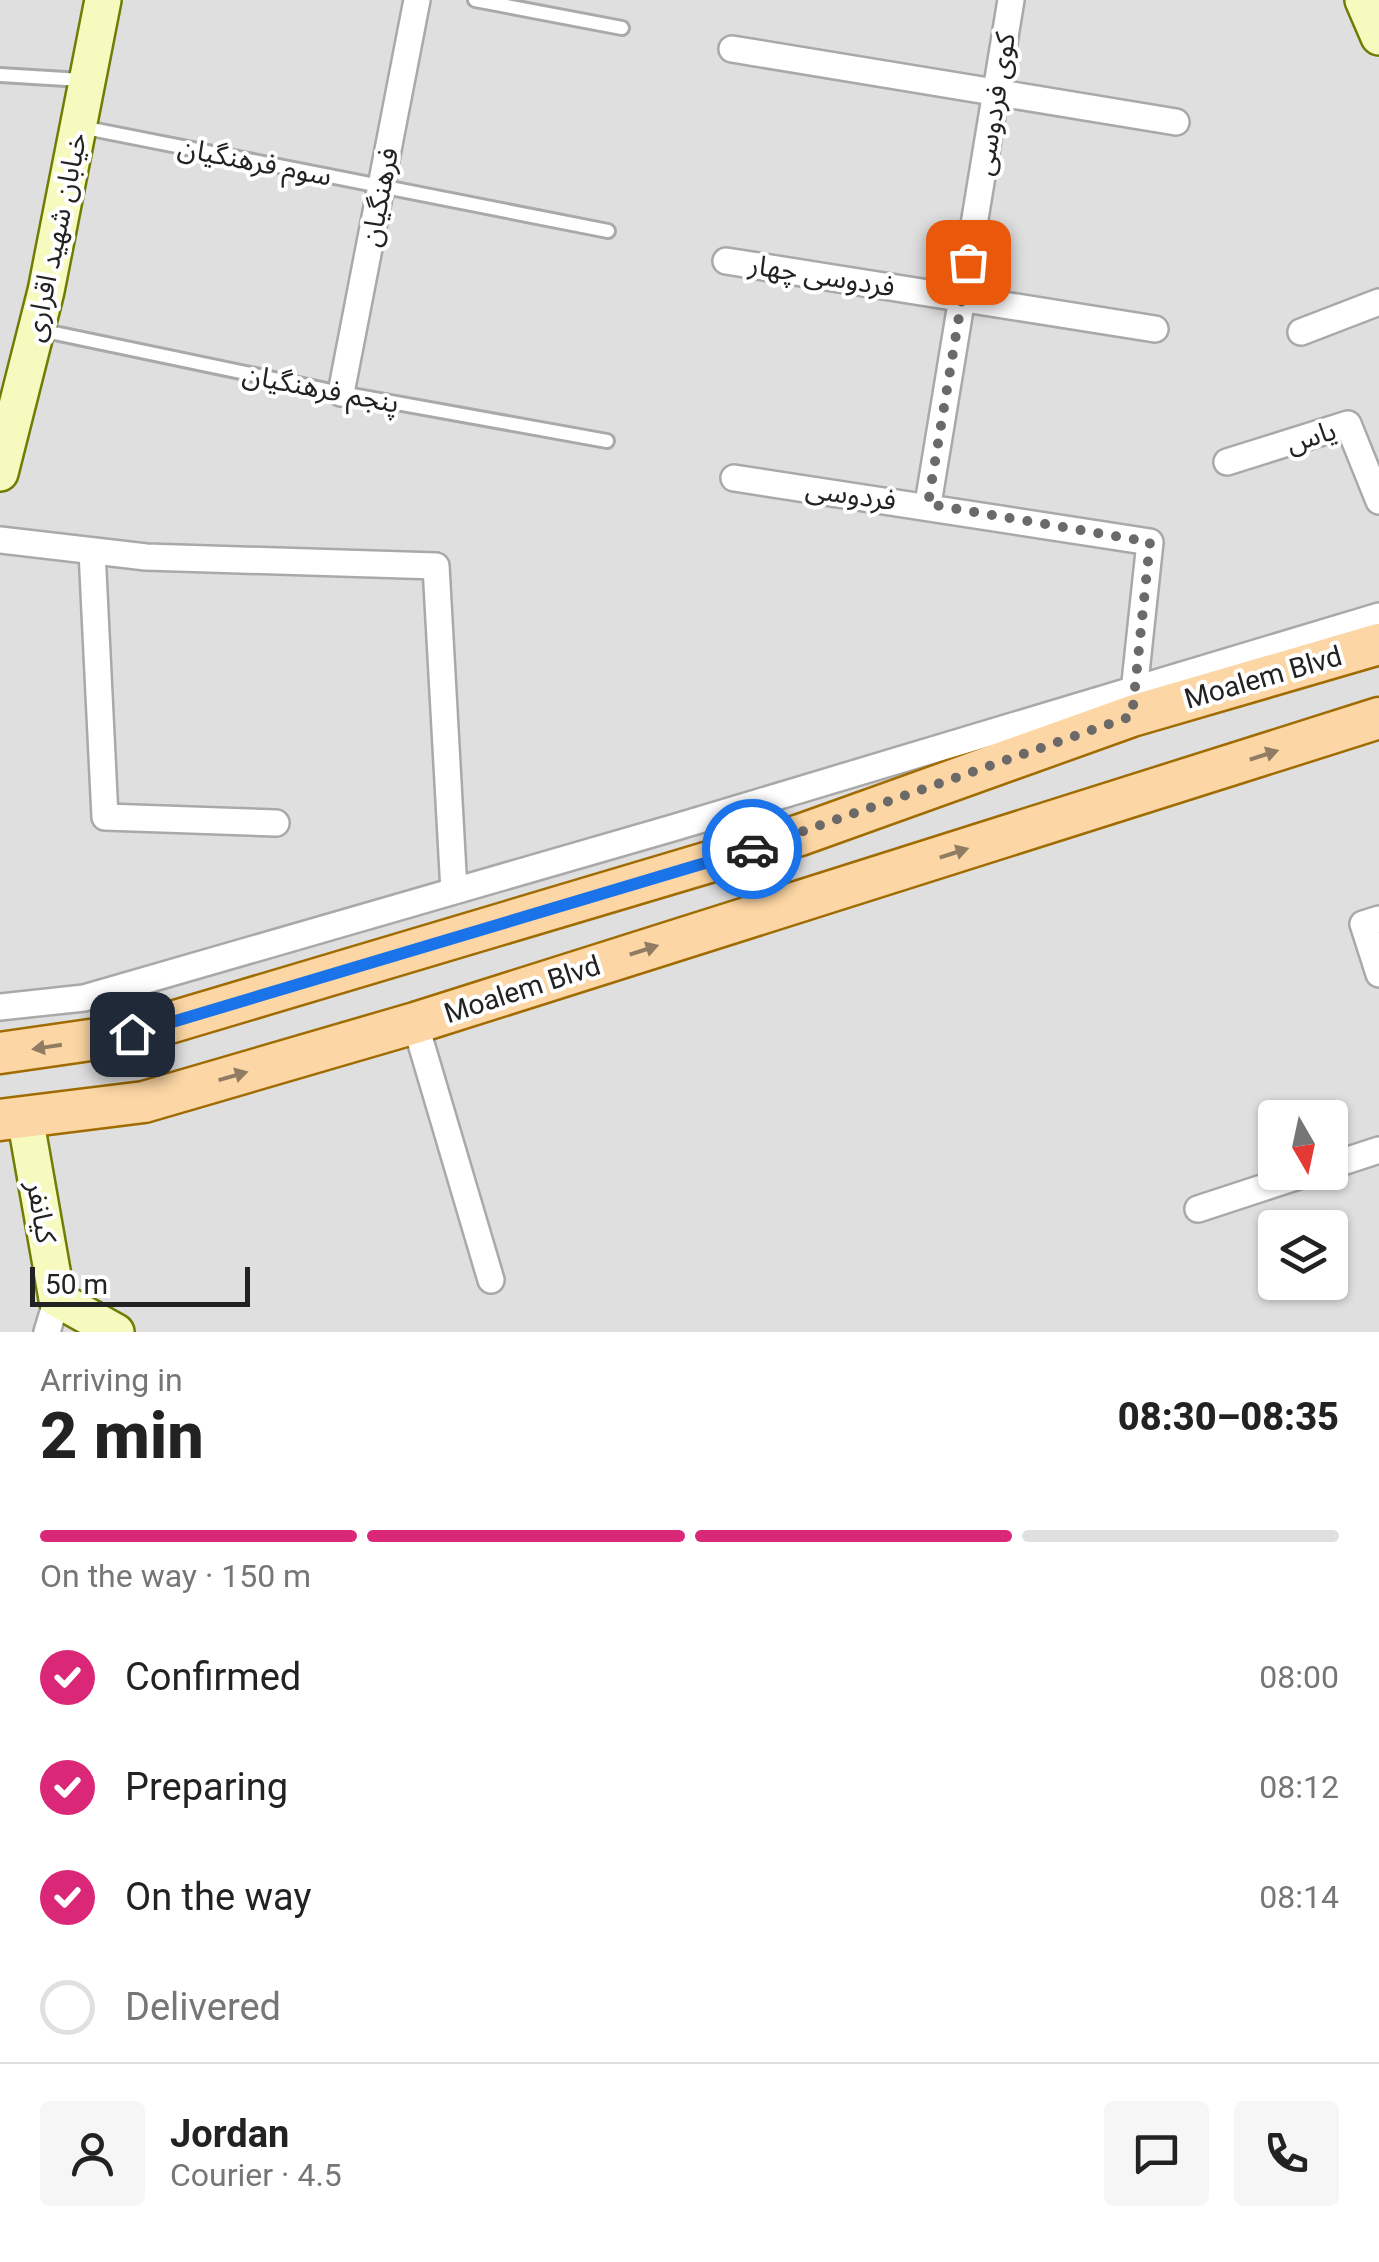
<!DOCTYPE html>
<html lang="en">
<head>
<meta charset="utf-8">
<style>
  :root { --surface:#fff; --page:#f6f6f6; --text:#222; --muted:#767676; --line:#e0e0e0; --accent:#db2777 }
  body { margin:0; font-family:Roboto,"Noto Sans Arabic",sans-serif; background:var(--page); color:var(--text); height:100vh; display:flex; flex-direction:column; font-size:38px; white-space:nowrap }
  * { box-sizing:border-box; margin:0 }
  p { font-size:32px; color:var(--muted) }
  .icon { flex:none; width:55px; height:55px; fill:none; stroke:currentColor; stroke-width:2; stroke-linecap:round; stroke-linejoin:round }
  .map { position:relative; height:1332px; overflow:hidden }
  .panel { display:flex; flex-direction:column; background:var(--surface); flex:1 }
  .panel>* { flex:none }
  .needle { width:65px; rotate:171deg }
  .buttons { position:absolute; left:1258px; top:1100px; display:grid; gap:20px }
  .buttons a { display:grid; place-items:center; width:90px; height:90px; border-radius:10px; background:var(--surface); box-shadow:0 2px 8px #0004; font-size:50px }
  .scale { position:absolute; left:30px; bottom:25px; width:220px; box-sizing:border-box; padding-left:10px; border:5px solid #222; border-top:0; font-size:28px; line-height:35px; white-space:nowrap; color:#222; -webkit-text-stroke:8px #fff; paint-order:stroke }
  .pin { position:absolute; display:grid; place-items:center; width:85px; height:85px; color:#fff; margin:-42px; border-radius:20px; box-shadow:0 5px 15px #0006 }
  .courier { position:absolute; display:grid; place-items:center; width:100px; height:100px; margin:-50px; border:8px solid #1a73e8; border-radius:50%; background:#fff; color:#222; box-shadow:0 2px 12px #0007 }
  .overview em { font-style:normal; font-weight:800 }
  .overview div { display:flex; flex-direction:column-reverse }
  .overview { display:flex; align-items:center; justify-content:space-between; height:170px; padding:0 40px }
  h1 { font-size:65px; font-weight:800; line-height:75px }
  .bar { display:grid; grid-template-columns:repeat(4,1fr); gap:15px 10px; align-content:center; height:120px; padding:0 40px }
  .bar i { height:12px; border-radius:8px; background:var(--line) }
  .bar .selected { background:var(--accent) }
  .bar p { grid-column:span 4 }
  .line { display:flex; align-items:center; gap:25px; padding:0 40px; border-top:2px solid var(--line) }
  .line div { flex:1 }
  .round { display:grid; place-items:center; flex:none; width:105px; height:105px; border-radius:10px; background:var(--page) }
  ol { padding:0 40px; list-style:none }
  li { display:flex; align-items:center; gap:30px; height:110px }
  li p { margin-inline-start:auto }
  li .icon { padding:10px; border-radius:50%; background:var(--accent); color:#fff; stroke-width:4 }
  li:last-child { color:var(--muted) }
  li i { width:55px; height:55px; border:5px solid var(--line); border-radius:50% }
  .map>svg:first-child { display:block }
  .residential { fill:#e0dfdf; fill-rule:evenodd }
  .lines { fill:none; stroke-linecap:round; stroke-linejoin:round }
  .lane-casing { stroke:#a9a9a9; stroke-width:18 }
  .street-casing { stroke:#a9a9a9; stroke-width:30 }
  .secondary-casing { stroke:#707d05; stroke-width:40 }
  .primary-casing { stroke:#a06b00; stroke-width:45 }
  .lane { stroke:#fff; stroke-width:12 }
  .street { stroke:#fff; stroke-width:25 }
  .secondary { stroke:#f7fabf; stroke-width:35 }
  .primary { stroke:#fcd6a4; stroke-width:40 }
  .oneway { fill:#8f7c63 }
  .done { stroke:#6b6a68; stroke-width:10; stroke-dasharray:0 18 }
  .route { stroke:#1a73e8; stroke-width:12 }
  .labels { text-anchor:middle; stroke-width:8; stroke-linejoin:round; paint-order:stroke }
  .street-label { font-size:28px; fill:#222; stroke:#fff }
</style>
</head>
<body>
<div class="map">
<svg width="1379" height="1332" viewBox="0 0 1379 1332">
  <rect width="100%" height="100%" fill="#f2efe9"/>
  <path class="residential" d="M 0,0 L 1379,0 L 1379,1332 L 0,1332 ZM 1275,1118 L 1330,1118 L 1330,1172 L 1275,1172 ZM 1275,1228 L 1330,1228 L 1330,1282 L 1275,1282 Z"/>
  <g class="lines">
    <defs>
      <path id="lane" d="M 475,0 L 622,28
        M 0,75 L 82,80
        M 81,127 L 608,231
        M 40,330 L 341,393 L 607,441"/>
      <path id="street" d="M 732,49 L 1176,122
        M 726,261 L 1155,329
        M 1301,332 L 1379,302
        M 341,393 L 417,0
        M 1227,462 L 1348,424 L 1379,501
        M 734,478 L 1150,542 L 1133,701
        M 928,504 L 1011,0
        M 0,540 L 146,557 L 436,566 L 454,891
        M 92,551 L 105,817 L 276,823
        M 1379,919 L 1363,924 L 1379,974
        M 0,1007 L 84,998 L 676,827 L 1379,616
        M 415,1023 L 491,1280
        M 1330,1166 L 1379,1150
        M 1198,1209 L 1311,1172
        M 47,1332 L 57,1299"/>
      <path id="secondary" d="M 1363,0 L 1379,37
        M 0,473 L 46,291 L 103,0
        M 25,1117 L 57,1299 L 116,1332"/>
      <path id="primary" d="M 0,1053 L 132,1034 L 800,835 L 1132,716 L 1379,644
        M 0,1120 L 144,1102 L 415,1023 L 1379,718"/>
    </defs>
    <use href="#lane" class="lane-casing"/>
    <use href="#street" class="street-casing"/>
    <use href="#secondary" class="secondary-casing"/>
    <use href="#primary" class="primary-casing"/>
    <use href="#lane" class="lane"/>
    <use href="#street" class="street"/>
    <use href="#secondary" class="secondary"/>
    <use href="#primary" class="primary"/>
  </g>
  <defs><path id="oneway-solid" d="M-6-.8H1V-3.2L6.5 0L1 3.2V.8H-6Z" transform="scale(2.5)"/></defs>
  <g class="oneway">
    <use href="#oneway-solid" transform="translate(1264 755) rotate(-18)"/>
    <use href="#oneway-solid" transform="translate(954 853) rotate(-18)"/>
    <use href="#oneway-solid" transform="translate(644 950) rotate(-18)"/>
    <use href="#oneway-solid" transform="translate(47 1047) rotate(171)"/>
    <use href="#oneway-solid" transform="translate(233 1076) rotate(-16)"/>
  </g>
  <g class="lines">
    <path class="done" d="M 752,849 L 1132,716 L 1150,542 L 928,504 L 968,262"/>
    <path class="route" d="M 132,1034 L 752,849"/>
  </g>
  <g class="labels">
    <g class="street-label">
      <text transform="translate(994 104) rotate(-81)" y="10">کوی فردوسی</text>
      <text transform="translate(255 161) rotate(11)" y="10">سوم فرهنگیان</text>
      <text transform="translate(379 197) rotate(-79)" y="10">فرهنگیان</text>
      <text transform="translate(55 237) rotate(-78)" y="10">خیابان شهید اقراری</text>
      <text transform="translate(822 275) rotate(9)" y="10">فردوسی چهار</text>
      <text transform="translate(321 388) rotate(11)" y="10">پنجم فرهنگیان</text>
      <text transform="translate(1311 436) rotate(-17)" y="10">یاس</text>
      <text transform="translate(851 494) rotate(8)" y="10">فردوسی</text>
      <text transform="translate(1263 677) rotate(-16)" y="10">Moalem Blvd</text>
      <text transform="translate(522 989) rotate(-18)" y="10">Moalem Blvd</text>
      <text transform="translate(42 1212) rotate(80)" y="10">کیانفر</text>
    </g>
  </g>
</svg>
<div class="buttons">
<a><svg class="needle" viewBox="-14 -14 28 28"><path d="M0-13l5 13h-10z" fill="#e53935"/><path d="M0 13l5-13h-10z" fill="#767676"/></svg></a>
<a><svg class="icon" aria-label="layers" viewBox="0 0 24 24"><path d="M12 4l9 5-9 5-9-5zM3 14l9 5 9-5"/></svg></a>
</div>
<div class="scale">50 m</div>
<div class="pin" style="left:968px;top:262px;background:#ea580c"><svg class="icon" aria-label="bag" viewBox="0 0 24 24"><path d="M5 8h14l-1 12H6zM9 8a3 3 0 0 1 6 0"/></svg></div>
<div class="pin" style="left:132px;top:1034px;background:#1f2937"><svg class="icon" aria-label="home" viewBox="0 0 24 24"><path d="M3 11l9-7 9 7M6 9v11h12V9"/></svg></div>
<div class="courier" style="left:752px;top:849px"><svg class="icon" aria-label="car" viewBox="0 0 24 24"><path d="M5 17H2v-5l4-1 3-4h7l3 4 3 1v5h-3M9 17h6M6 11h13"/><circle cx="7" cy="17" r="2"/><circle cx="17" cy="17" r="2"/></svg></div>
</div>
<section class="panel">
<div class="overview"><div><h1>2 min</h1><p>Arriving in</p></div><em>08:30–08:35</em></div>
<div class="bar"><i class="selected"></i><i class="selected"></i><i class="selected"></i><i></i><p>On the way · 150 m</p></div>
<ol>
<li><svg class="icon" aria-label="check" viewBox="0 0 24 24"><path d="M5 12l5 5 9-10"/></svg>Confirmed<p>08:00</p></li>
<li><svg class="icon" aria-label="check" viewBox="0 0 24 24"><path d="M5 12l5 5 9-10"/></svg>Preparing<p>08:12</p></li>
<li><svg class="icon" aria-label="check" viewBox="0 0 24 24"><path d="M5 12l5 5 9-10"/></svg>On the way<p>08:14</p></li>
<li><i></i>Delivered</li>
</ol>
<div class="line" style="height:180px"><a class="round"><svg class="icon" aria-label="person" viewBox="0 0 24 24"><circle cx="12" cy="8" r="4"/><path d="M4 21q1-7 8-7t8 7"/></svg></a><div><b>Jordan</b><p>Courier · 4.5</p></div><a class="round"><svg class="icon" aria-label="chat" viewBox="0 0 24 24"><path d="M4 5h16v11H9l-5 4z"/></svg></a><a class="round"><svg class="icon" aria-label="phone" viewBox="0 0 24 24"><path d="M5 4h4l2 5-3 2q2 4 5 5l2-3 5 2v4C11 20 4 13 5 4z"/></svg></a></div>
</section>
</body>
</html>
